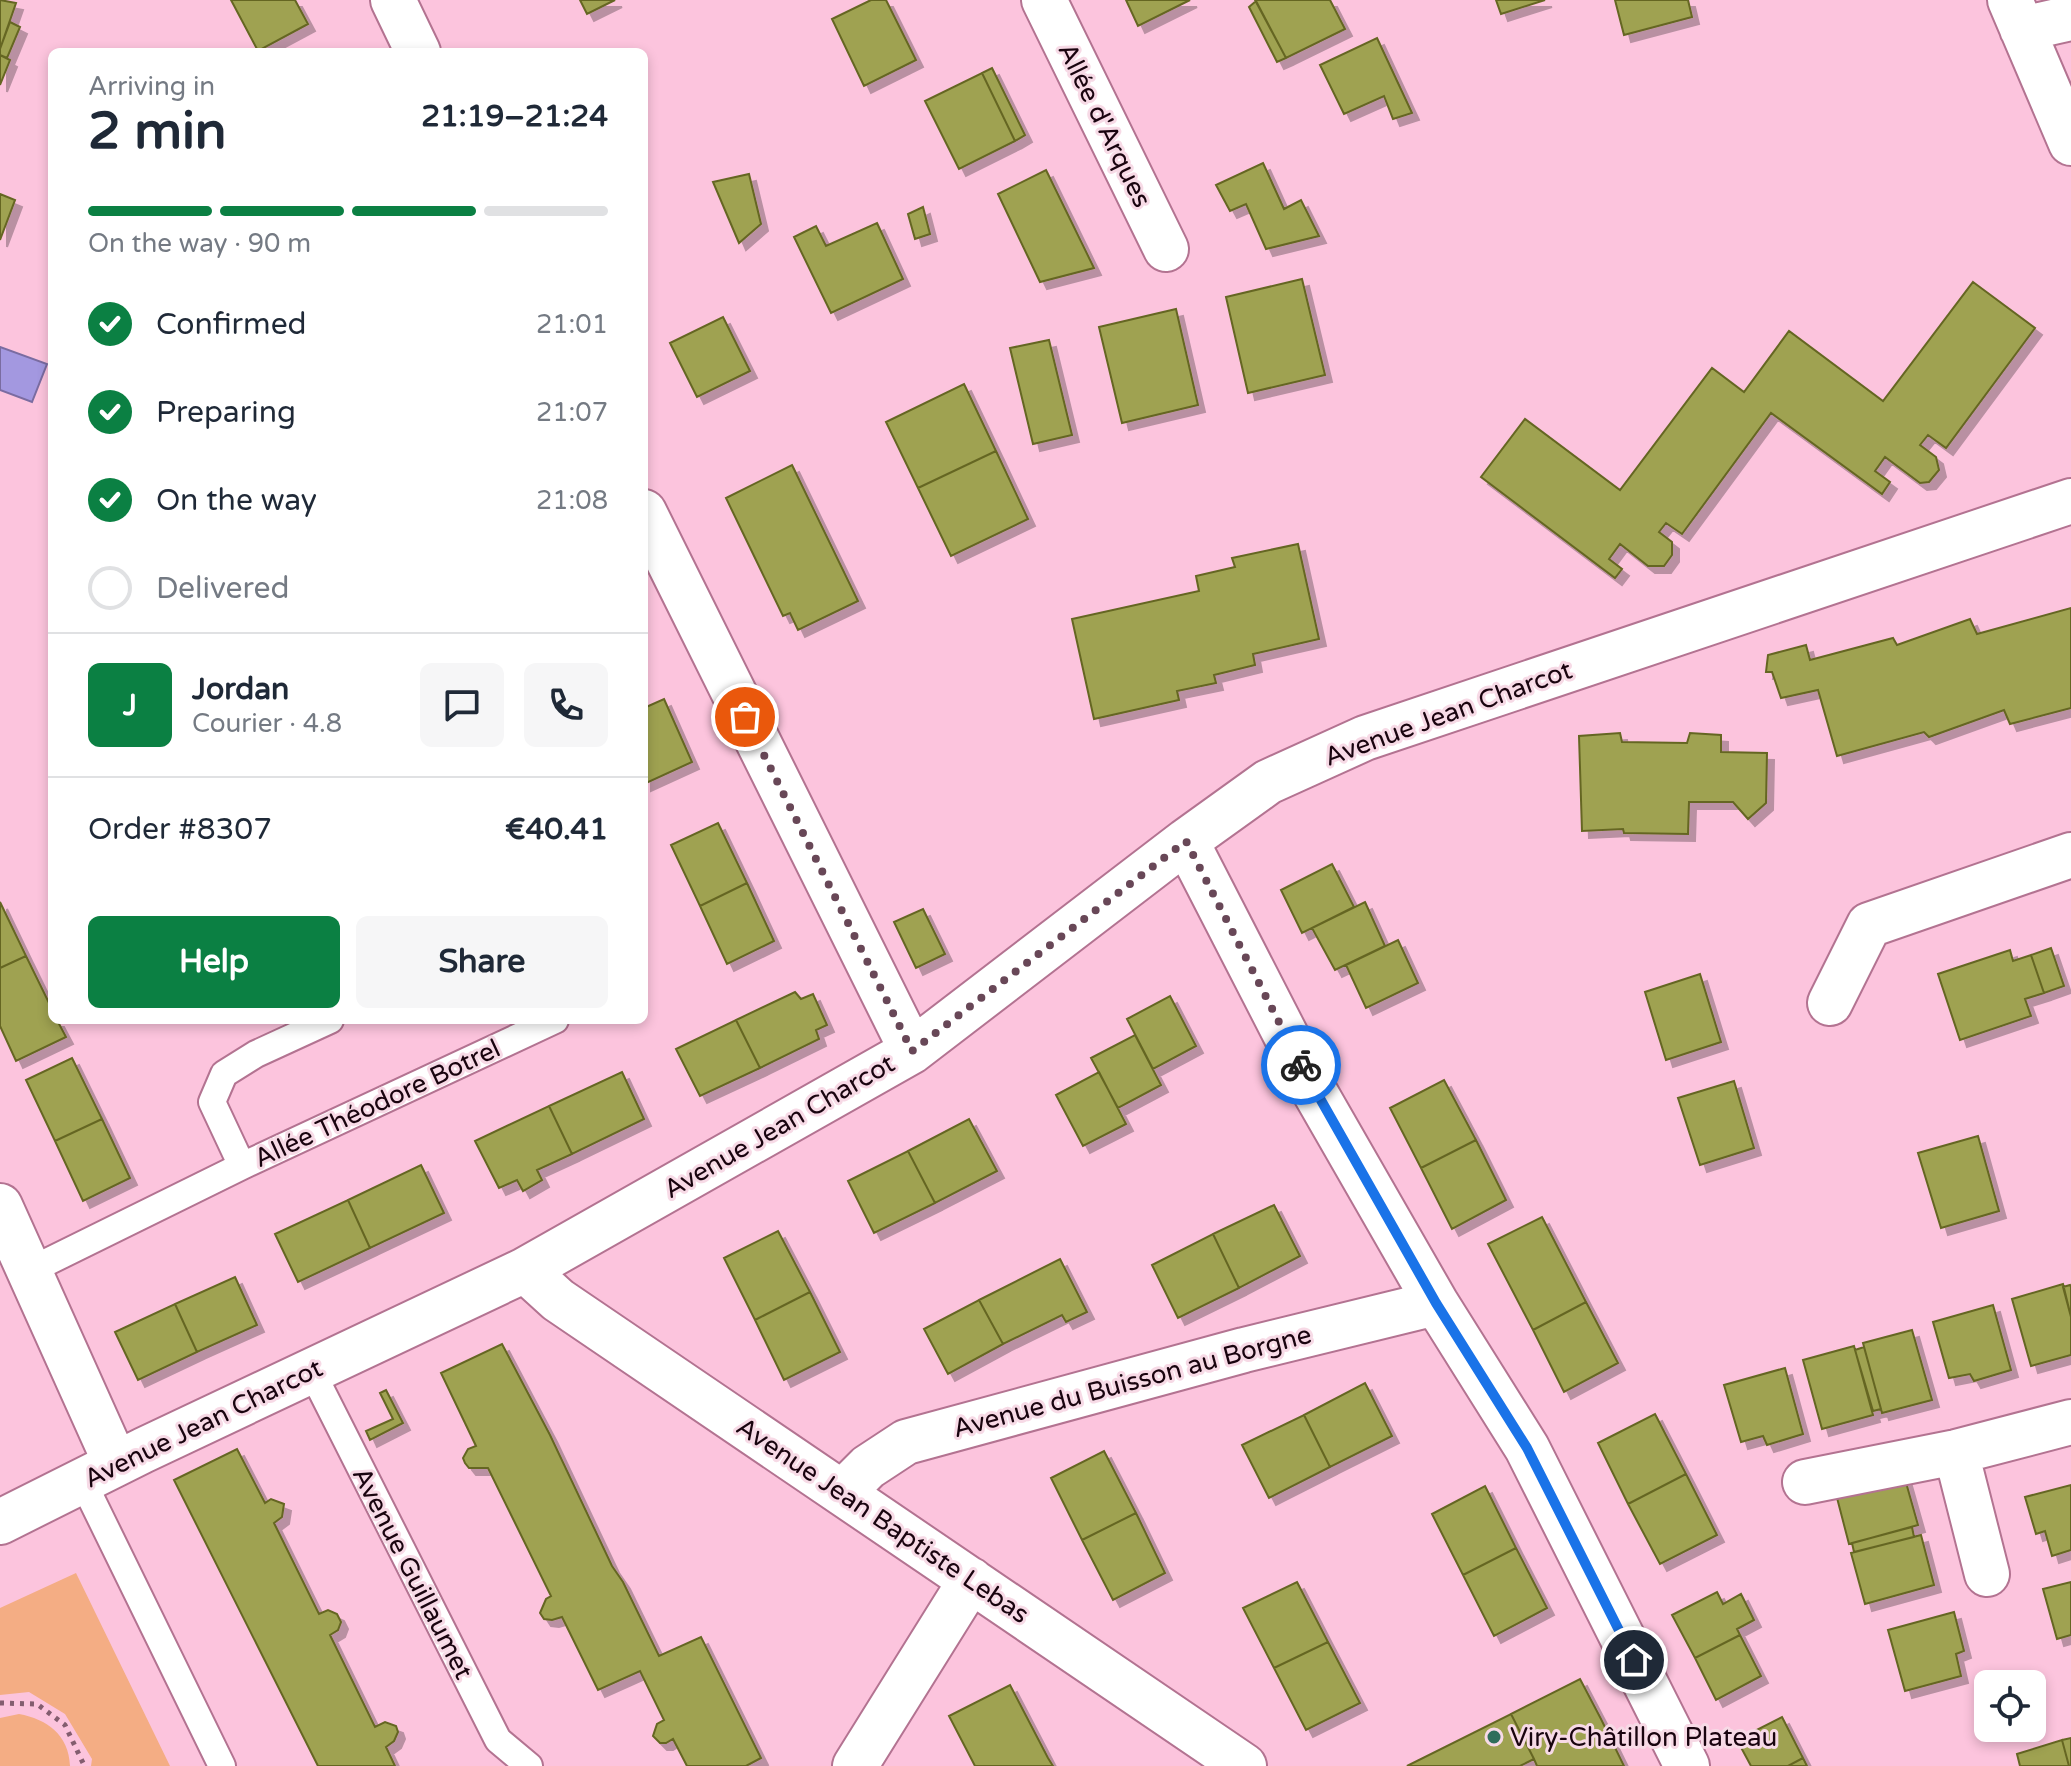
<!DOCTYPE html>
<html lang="en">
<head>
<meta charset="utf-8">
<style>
  :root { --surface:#fff; --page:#f6f6f7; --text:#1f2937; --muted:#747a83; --line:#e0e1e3; --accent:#0b8043 }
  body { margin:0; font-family:"Varela Round",sans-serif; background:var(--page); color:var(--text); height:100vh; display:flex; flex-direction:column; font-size:30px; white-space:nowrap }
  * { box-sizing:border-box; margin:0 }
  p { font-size:26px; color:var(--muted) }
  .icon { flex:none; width:44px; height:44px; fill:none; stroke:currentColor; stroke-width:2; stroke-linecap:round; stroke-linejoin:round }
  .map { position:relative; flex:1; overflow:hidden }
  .panel { position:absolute; left:48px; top:48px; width:600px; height:976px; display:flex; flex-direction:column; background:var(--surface); border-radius:12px; box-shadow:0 4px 12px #0003 }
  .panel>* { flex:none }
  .controls { position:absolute; left:1974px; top:1670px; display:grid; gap:16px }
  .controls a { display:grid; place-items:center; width:72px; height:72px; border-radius:12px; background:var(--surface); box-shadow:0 4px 12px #0003; font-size:40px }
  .pin { position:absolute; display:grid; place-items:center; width:68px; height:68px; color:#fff; margin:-34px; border:4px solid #fff; border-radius:50%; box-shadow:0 2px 8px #0007 }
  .courier { position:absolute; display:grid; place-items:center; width:80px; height:80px; margin:-40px; border:6px solid #1a73e8; border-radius:50%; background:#fff; color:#222; box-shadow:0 2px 10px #0007 }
  .overview em { font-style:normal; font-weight:700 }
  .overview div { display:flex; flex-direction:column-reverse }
  .overview { display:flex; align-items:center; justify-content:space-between; height:136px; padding:0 40px }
  h1 { font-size:52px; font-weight:700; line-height:60px }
  .bar { display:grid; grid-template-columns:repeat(4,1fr); gap:12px 8px; align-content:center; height:96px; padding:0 40px }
  .bar i { height:10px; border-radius:6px; background:var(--line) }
  .bar .on { background:var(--accent) }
  .bar p { grid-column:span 4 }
  .line { display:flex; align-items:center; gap:20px; padding:0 40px; border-top:2px solid var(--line) }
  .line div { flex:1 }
  .round { display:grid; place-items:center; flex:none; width:84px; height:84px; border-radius:12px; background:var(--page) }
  ol { padding:0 40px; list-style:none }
  li { display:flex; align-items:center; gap:24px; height:88px }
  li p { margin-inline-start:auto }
  li .icon { padding:8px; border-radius:50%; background:var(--accent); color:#fff; stroke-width:4 }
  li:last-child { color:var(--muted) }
  li i { width:44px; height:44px; border:4px solid var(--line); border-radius:50% }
  .primary-button { display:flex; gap:16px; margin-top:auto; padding:16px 40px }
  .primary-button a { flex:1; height:92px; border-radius:12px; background:var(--accent); color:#fff; font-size:32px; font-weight:700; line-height:92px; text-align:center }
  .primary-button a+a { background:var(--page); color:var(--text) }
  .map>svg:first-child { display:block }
  .green { fill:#f4ad84 }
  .water { fill:#a398e0; stroke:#7a6ca1; stroke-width:2 }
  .building { fill:#9fa251; stroke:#656623; stroke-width:2; filter:url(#shadow) }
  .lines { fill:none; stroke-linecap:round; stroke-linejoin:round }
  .service-casing { stroke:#b37391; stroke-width:30 }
  .minor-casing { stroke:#b37391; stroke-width:48 }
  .path { stroke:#835d6f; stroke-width:5; stroke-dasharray:4 6; stroke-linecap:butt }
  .service { stroke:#fff; stroke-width:26 }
  .minor { stroke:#fff; stroke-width:44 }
  .done { stroke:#684757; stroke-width:8; stroke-dasharray:0 14.4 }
  .route { stroke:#1a73e8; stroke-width:10 }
  .poi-dot { fill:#306e5b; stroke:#f7dae6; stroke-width:3 }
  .labels { text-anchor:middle; stroke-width:6; stroke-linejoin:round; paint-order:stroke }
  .street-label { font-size:26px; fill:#19040f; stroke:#f7dae6 }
  .poi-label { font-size:26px; fill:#19040f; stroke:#f7dae6; text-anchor:start }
</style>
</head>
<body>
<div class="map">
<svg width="2071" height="1766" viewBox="0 0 2071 1766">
  <defs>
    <filter id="shadow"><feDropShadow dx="7" dy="7" stdDeviation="0" flood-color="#0004"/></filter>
  </defs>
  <rect width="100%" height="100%" fill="#fcc4dd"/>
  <path class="green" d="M 76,1573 L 170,1766 L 91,1766 L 92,1759 L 65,1714 L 29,1692 L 0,1695 L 0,1608 Z
    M 19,1714 C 47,1719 69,1735 70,1766 L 0,1766 L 0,1718 Z"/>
  <path class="water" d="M 0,347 L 47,364 L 32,402 L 0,390 Z"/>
  <path class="building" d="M 0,0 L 16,3 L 0,49 Z
    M 231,0 L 295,0 L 308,24 L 258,51 Z
    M 580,0 L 615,0 L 587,14 Z
    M 871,0 L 886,0 L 916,60 L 864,86 L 832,19 Z
    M 1126,0 L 1190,0 L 1138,26 Z
    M 1255,0 L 1330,0 L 1345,29 L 1286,58 Z
    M 1496,0 L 1545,0 L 1501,14 Z
    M 1615,0 L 1688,0 L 1692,17 L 1624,35 Z
    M 1256,1 L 1286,58 L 1277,62 L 1249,7 Z
    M 10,22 L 20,27 L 7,58 L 0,55 L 0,49 Z
    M 1377,38 L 1412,113 L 1393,119 L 1384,96 L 1344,114 L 1320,65 Z
    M 0,55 L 10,60 L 0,85 Z
    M 992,68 L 1025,135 L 1015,141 L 982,73 Z
    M 982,73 L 1015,141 L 959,169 L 925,101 Z
    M 1263,163 L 1284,209 L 1301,200 L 1319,236 L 1266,249 L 1246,204 L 1230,211 L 1216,185 Z
    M 1046,170 L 1094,268 L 1040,282 L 998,194 Z
    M 749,174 L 761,224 L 739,243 L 713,182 Z
    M 0,194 L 15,200 L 0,240 Z
    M 923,207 L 930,234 L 915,239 L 908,214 Z
    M 877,223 L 903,279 L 831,313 L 794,237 L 816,226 L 826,246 Z
    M 1302,279 L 1325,375 L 1248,393 L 1226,297 Z
    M 1973,282 L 2035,328 L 1946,448 L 1928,435 L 1920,445 L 1936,457 L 1939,470 L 1929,482 L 1920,483 L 1885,457 L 1875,471 L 1890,482 L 1882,494 L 1771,413 L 1682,534 L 1666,523 L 1659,532 L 1672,542 L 1672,555 L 1664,566 L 1648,566 L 1620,544 L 1609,559 L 1622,569 L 1615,578 L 1481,477 L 1525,419 L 1620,490 L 1712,368 L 1744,392 L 1789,331 L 1883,401 Z
    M 1176,309 L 1198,405 L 1122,423 L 1099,327 Z
    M 723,317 L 750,371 L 697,397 L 670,343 Z
    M 1049,340 L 1072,435 L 1033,444 L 1010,348 Z
    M 964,384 L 996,451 L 918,488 L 886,422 Z
    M 996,451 L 1028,519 L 951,556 L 918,488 Z
    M 792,465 L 858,601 L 798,630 L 790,613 L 783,616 L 726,498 Z
    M 1298,544 L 1319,639 L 1253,654 L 1255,665 L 1214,675 L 1216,683 L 1177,691 L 1179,700 L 1094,719 L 1072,619 L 1199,591 L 1196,576 L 1235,567 L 1232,558 Z
    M 2071,608 L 2071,708 L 2010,724 L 2004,710 L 1929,737 L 1924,732 L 1837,756 L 1818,690 L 1781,698 L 1772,672 L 1766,672 L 1768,655 L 1806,645 L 1810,660 L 1893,638 L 1897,645 L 1970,619 L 1977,634 Z
    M 664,699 L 692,762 L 644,784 L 644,708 Z
    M 1620,733 L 1622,742 L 1687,743 L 1690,733 L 1721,735 L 1721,752 L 1767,753 L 1766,803 L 1748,819 L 1733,802 L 1689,802 L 1688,834 L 1624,833 L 1623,829 L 1582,831 L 1579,736 Z
    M 718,823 L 747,883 L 700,906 L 671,845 Z
    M 1332,864 L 1354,907 L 1302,933 L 1281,890 Z
    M 747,883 L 774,941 L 727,964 L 700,906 Z
    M 0,902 L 26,956 L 0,968 Z
    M 1365,902 L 1385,946 L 1335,970 L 1312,928 Z
    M 923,909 L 945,954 L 916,968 L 894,922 Z
    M 1398,940 L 1418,983 L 1366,1008 L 1346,965 Z
    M 2051,948 L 2064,986 L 2044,993 L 2031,955 Z
    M 2010,950 L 2013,961 L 2031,955 L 2044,993 L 2025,999 L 2031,1016 L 1960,1040 L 1938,974 Z
    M 26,956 L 52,1009 L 52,1020 L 57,1020 L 66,1037 L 16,1061 L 0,1026 L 0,968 Z
    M 1700,974 L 1721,1042 L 1666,1060 L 1645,992 Z
    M 795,992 L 801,999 L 813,994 L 827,1025 L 816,1030 L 819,1039 L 760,1068 L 736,1020 Z
    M 1170,996 L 1196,1046 L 1153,1069 L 1127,1019 Z
    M 736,1020 L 760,1068 L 700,1096 L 676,1049 Z
    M 1135,1035 L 1161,1085 L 1118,1108 L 1091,1058 Z
    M 72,1058 L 102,1119 L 55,1141 L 26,1080 Z
    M 622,1072 L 644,1119 L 572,1154 L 549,1106 Z
    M 1099,1072 L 1126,1124 L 1083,1146 L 1056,1095 Z
    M 1444,1080 L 1476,1140 L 1421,1168 L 1390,1108 Z
    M 1734,1081 L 1754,1148 L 1700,1165 L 1678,1098 Z
    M 549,1106 L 572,1154 L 537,1170 L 542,1180 L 523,1191 L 517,1180 L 499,1188 L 475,1141 Z
    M 102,1119 L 130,1178 L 83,1201 L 55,1141 Z
    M 969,1119 L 997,1171 L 935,1203 L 908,1151 Z
    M 1978,1136 L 1999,1211 L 1941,1228 L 1918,1153 Z
    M 1476,1140 L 1506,1200 L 1452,1229 L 1421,1168 Z
    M 908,1151 L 935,1203 L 874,1233 L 848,1181 Z
    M 421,1165 L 444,1213 L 370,1248 L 348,1200 Z
    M 348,1200 L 370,1248 L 298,1282 L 275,1234 Z
    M 1274,1205 L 1300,1256 L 1239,1288 L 1213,1234 Z
    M 1542,1217 L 1586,1302 L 1533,1330 L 1488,1244 Z
    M 778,1231 L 810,1292 L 755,1320 L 724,1258 Z
    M 1213,1234 L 1239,1288 L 1178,1318 L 1152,1265 Z
    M 1060,1259 L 1087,1312 L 1066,1322 L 1062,1315 L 1003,1344 L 979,1300 Z
    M 235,1277 L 257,1325 L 197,1352 L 175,1304 Z
    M 2063,1284 L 2071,1317 L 2071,1355 L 2031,1366 L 2012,1299 Z
    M 2070,1285 L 2071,1287 L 2071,1317 L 2063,1287 Z
    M 810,1292 L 840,1352 L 784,1380 L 755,1320 Z
    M 979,1300 L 1003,1344 L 948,1374 L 924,1329 Z
    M 1586,1302 L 1618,1363 L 1564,1392 L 1533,1330 Z
    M 175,1304 L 197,1352 L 138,1380 L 115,1332 Z
    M 1993,1305 L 2011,1370 L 1974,1381 L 1970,1374 L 1949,1378 L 1933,1322 Z
    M 1912,1330 L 1932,1400 L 1882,1413 L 1863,1343 Z
    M 502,1344 L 550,1435 L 612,1566 L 623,1582 L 659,1656 L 701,1637 L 761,1758 L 746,1766 L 687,1766 L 673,1739 L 666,1743 L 660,1743 L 653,1736 L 657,1724 L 664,1720 L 640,1671 L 598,1690 L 562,1617 L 552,1620 L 544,1619 L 540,1613 L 546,1599 L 551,1596 L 488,1468 L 469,1468 L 465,1463 L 463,1458 L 468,1449 L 476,1446 L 441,1373 Z
    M 1854,1346 L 1873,1415 L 1822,1429 L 1803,1360 Z
    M 1864,1347 L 1881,1409 L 1873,1411 L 1855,1350 Z
    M 1785,1368 L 1803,1434 L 1767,1445 L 1763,1436 L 1741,1442 L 1724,1385 Z
    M 1365,1383 L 1392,1436 L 1330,1467 L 1304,1415 Z
    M 386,1390 L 403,1423 L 370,1440 L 366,1431 L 393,1419 L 380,1393 Z
    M 1655,1414 L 1686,1474 L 1628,1504 L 1598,1443 Z
    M 1304,1415 L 1330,1467 L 1269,1498 L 1242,1445 Z
    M 237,1449 L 265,1503 L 271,1499 L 284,1504 L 282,1517 L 274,1523 L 319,1614 L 328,1610 L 337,1614 L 341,1622 L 338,1630 L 330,1635 L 375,1727 L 385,1722 L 396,1726 L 398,1732 L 394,1741 L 386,1747 L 395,1766 L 318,1766 L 174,1480 Z
    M 1104,1451 L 1136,1513 L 1082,1540 L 1051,1478 Z
    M 1686,1474 L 1717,1535 L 1660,1564 L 1628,1504 Z
    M 1905,1479 L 1918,1525 L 1849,1544 L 1836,1494 Z
    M 2071,1485 L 2071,1550 L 2052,1556 L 2045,1531 L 2036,1534 L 2025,1497 Z
    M 1485,1486 L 1516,1548 L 1463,1575 L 1432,1514 Z
    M 1136,1513 L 1165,1573 L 1113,1600 L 1082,1540 Z
    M 1912,1527 L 1914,1537 L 1854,1552 L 1852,1543 Z
    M 1921,1535 L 1934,1585 L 1865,1604 L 1851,1553 Z
    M 1516,1548 L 1547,1608 L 1494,1636 L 1463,1575 Z
    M 1297,1582 L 1328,1642 L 1274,1668 L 1243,1608 Z
    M 2071,1582 L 2071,1635 L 2057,1639 L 2043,1589 Z
    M 1717,1592 L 1723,1604 L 1741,1594 L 1754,1620 L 1737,1629 L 1740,1635 L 1695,1658 L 1672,1615 Z
    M 1954,1612 L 1964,1651 L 1956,1654 L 1961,1676 L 1905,1691 L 1888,1630 Z
    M 1740,1635 L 1761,1676 L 1716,1700 L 1695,1658 Z
    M 1328,1642 L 1360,1703 L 1306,1730 L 1274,1668 Z
    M 1580,1679 L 1601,1719 L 1624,1766 L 1537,1766 L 1534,1759 L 1511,1714 Z
    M 1010,1685 L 1048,1758 L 1053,1766 L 975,1766 L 949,1716 Z
    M 1511,1714 L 1534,1759 L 1520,1766 L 1407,1766 Z
    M 1782,1717 L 1803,1758 L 1788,1766 L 1751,1766 L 1737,1740 Z
    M 2071,1738 L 2071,1766 L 2069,1766 L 2062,1740 Z
    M 2062,1740 L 2069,1766 L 2020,1766 L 2017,1754 Z
    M 1803,1758 L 1807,1766 L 1788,1766 Z"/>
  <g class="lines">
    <defs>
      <path id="service" d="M 242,1166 L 212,1102 L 224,1074 L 256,1054 L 330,1020
        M 29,1271 L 242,1166 L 555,1020
        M 311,1370 L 498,1740 L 529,1766
        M 83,1482 L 222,1766"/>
      <path id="minor" d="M 393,0 L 418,52
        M 1044,0 L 1166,249
        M 2010,0 L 2071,143
        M 2022,29 L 2071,18
        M 644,512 L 912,1051
        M 1186,841 L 1316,1094 L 1436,1303 L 1527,1448 L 1687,1766
        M 1830,1003 L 1869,925 L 2071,855
        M 0,1206 L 116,1464
        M 525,1270 L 558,1300 L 1244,1766
        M 1956,1452 L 1987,1574
        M 1805,1482 L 1956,1452 L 2071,1422
        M 843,1492 L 868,1467 L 906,1442 L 1244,1350 L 1436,1303
        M 0,1522 L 144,1450 L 525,1270 L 912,1051 L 1186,841 L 1268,782 L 1365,738 L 2071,501
        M 855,1766 L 971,1580"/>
    </defs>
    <use href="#service" class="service-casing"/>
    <use href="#minor" class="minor-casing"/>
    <path class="path" d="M 0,1703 L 37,1704 L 65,1725 L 83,1763 L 82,1766"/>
    <use href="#service" class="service"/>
    <use href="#minor" class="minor"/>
  </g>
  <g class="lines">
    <path class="done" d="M 745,717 L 912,1051 L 1186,841 L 1301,1065"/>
    <path class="route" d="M 1301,1065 L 1436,1303 L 1527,1448 L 1634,1660"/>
  </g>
  <circle class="poi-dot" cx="1494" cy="1737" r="8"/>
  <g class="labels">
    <g class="street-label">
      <text transform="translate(1105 125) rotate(64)" y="9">Allée d'Arques</text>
      <text transform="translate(1448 713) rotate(-20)" y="9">Avenue Jean Charcot</text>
      <text transform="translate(377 1103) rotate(-25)" y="9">Allée Théodore Botrel</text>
      <text transform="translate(779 1126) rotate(-30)" y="9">Avenue Jean Charcot</text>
      <text transform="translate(1132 1381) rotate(-15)" y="9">Avenue du Buisson au Borgne</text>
      <text transform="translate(203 1423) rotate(-26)" y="9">Avenue Jean Charcot</text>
      <text transform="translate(883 1520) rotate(34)" y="9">Avenue Jean Baptiste Lebas</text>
      <text transform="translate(413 1573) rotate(63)" y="9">Avenue Guillaumet</text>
    </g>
    <g class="poi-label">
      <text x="1510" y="1746">Viry-Châtillon Plateau</text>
    </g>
  </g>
</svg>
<div class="controls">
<a><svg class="icon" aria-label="locate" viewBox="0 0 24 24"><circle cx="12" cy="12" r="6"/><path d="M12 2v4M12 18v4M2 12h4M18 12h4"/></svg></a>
</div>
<div class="pin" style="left:745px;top:717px;background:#ea580c"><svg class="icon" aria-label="bag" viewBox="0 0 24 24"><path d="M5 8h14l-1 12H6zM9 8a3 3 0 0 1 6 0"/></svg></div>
<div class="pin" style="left:1634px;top:1660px;background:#1f2937"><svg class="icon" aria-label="home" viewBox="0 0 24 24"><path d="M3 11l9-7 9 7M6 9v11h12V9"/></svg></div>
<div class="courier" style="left:1301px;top:1065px"><svg class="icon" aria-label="bike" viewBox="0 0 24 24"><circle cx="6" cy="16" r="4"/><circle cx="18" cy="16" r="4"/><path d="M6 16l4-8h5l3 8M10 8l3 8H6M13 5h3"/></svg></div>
<section class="panel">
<div class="overview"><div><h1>2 min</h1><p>Arriving in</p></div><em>21:19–21:24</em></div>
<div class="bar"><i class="on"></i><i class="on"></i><i class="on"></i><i></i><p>On the way · 90 m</p></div>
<ol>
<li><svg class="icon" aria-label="check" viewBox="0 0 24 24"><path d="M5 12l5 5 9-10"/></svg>Confirmed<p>21:01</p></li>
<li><svg class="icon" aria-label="check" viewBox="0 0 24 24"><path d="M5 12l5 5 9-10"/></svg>Preparing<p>21:07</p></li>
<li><svg class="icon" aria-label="check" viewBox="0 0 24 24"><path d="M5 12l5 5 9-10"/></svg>On the way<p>21:08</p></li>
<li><i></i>Delivered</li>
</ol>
<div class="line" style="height:144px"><b class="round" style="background:var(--accent);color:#fff">J</b><div><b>Jordan</b><p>Courier · 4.8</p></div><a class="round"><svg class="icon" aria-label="chat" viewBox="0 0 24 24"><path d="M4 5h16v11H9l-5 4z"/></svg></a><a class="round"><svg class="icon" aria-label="phone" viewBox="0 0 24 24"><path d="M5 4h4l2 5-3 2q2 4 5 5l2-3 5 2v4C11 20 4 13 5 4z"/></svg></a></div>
<div class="line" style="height:104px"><div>Order #8307</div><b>€40.41</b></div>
<div class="primary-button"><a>Help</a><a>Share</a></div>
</section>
</div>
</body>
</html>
